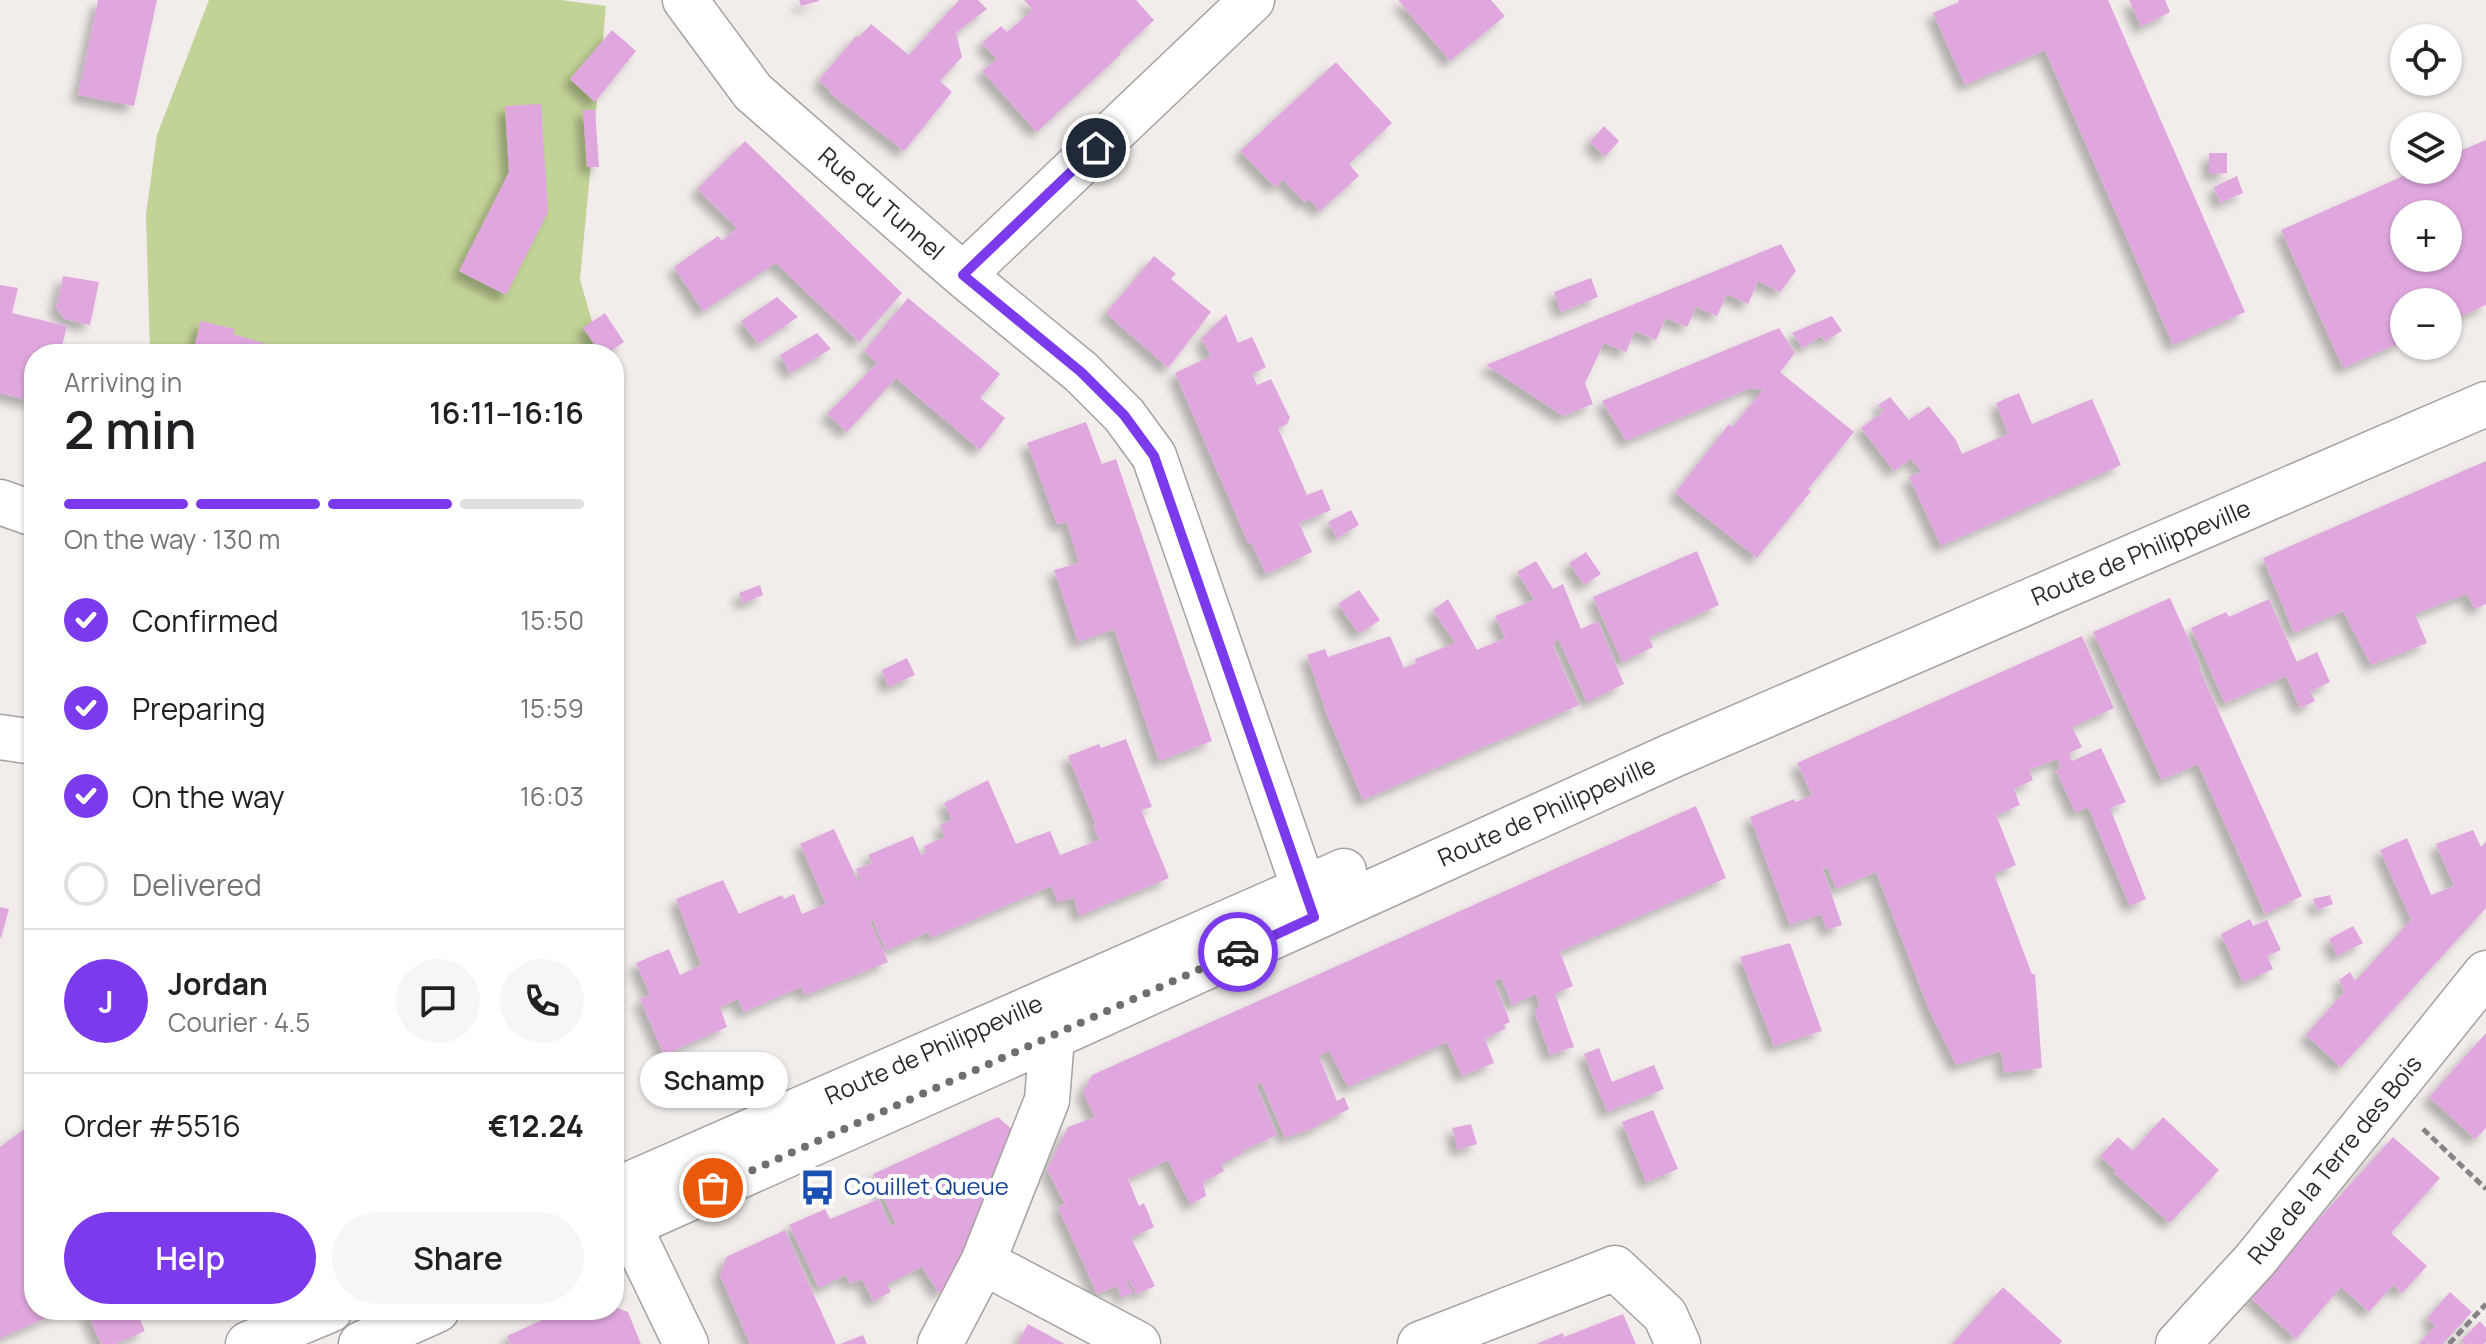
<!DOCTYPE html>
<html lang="en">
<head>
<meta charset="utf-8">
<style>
  :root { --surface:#fff; --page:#f6f6f6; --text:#202124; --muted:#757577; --line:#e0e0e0; --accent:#7c3aed }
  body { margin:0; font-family:Manrope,sans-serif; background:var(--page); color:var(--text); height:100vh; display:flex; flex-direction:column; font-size:30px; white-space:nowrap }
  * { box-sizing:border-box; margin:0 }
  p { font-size:26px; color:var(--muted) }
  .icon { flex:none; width:44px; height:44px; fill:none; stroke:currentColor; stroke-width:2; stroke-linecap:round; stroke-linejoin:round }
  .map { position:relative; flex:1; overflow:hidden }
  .details { position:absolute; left:24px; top:344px; width:600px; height:976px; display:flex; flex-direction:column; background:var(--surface); border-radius:32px; box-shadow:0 2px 6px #0004 }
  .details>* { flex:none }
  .tools { position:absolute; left:2390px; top:24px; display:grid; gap:16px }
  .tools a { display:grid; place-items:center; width:72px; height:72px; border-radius:50%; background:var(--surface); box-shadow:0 2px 6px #0004; font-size:40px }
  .pin { position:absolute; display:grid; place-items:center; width:68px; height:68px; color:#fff; margin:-34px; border:4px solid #fff; border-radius:50%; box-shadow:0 2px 8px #0007 }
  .courier { position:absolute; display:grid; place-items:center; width:80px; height:80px; margin:-40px; border:6px solid #7c3aed; border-radius:50%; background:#fff; color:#222; box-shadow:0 2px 10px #0007 }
  .bubble { position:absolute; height:56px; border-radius:28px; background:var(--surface); box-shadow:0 2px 6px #0004; font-size:26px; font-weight:600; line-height:56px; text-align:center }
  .summary em { font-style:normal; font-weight:600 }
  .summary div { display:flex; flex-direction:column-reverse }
  .summary { display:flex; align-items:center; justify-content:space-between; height:136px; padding:0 40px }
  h1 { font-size:52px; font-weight:600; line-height:60px }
  .bar { display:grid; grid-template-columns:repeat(4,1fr); gap:12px 8px; align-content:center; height:96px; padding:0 40px }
  .bar i { height:10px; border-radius:6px; background:var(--line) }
  .bar .active { background:var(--accent) }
  .bar p { grid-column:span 4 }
  .line { display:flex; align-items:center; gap:20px; padding:0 40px; border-top:2px solid var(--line) }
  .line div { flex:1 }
  .round { display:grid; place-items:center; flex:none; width:84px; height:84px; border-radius:42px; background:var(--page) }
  ol { padding:0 40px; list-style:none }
  li { display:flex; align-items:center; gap:24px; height:88px }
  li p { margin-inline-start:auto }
  li .icon { padding:8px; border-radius:50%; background:var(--accent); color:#fff; stroke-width:4 }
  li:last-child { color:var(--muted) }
  li i { width:44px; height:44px; border:4px solid var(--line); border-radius:50% }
  .cta { display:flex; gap:16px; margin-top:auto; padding:16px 40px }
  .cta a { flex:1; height:92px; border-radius:48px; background:var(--accent); color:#fff; font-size:32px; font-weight:600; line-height:92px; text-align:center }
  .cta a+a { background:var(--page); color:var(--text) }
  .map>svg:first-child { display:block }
  .green { fill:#c2d397 }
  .building { fill:#e0a7df; fill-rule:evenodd; filter:url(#shadow) }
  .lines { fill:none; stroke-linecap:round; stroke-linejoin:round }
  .street-casing { stroke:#a7a2a0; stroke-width:47 }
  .primary-casing { stroke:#a7a2a0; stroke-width:47 }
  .path { stroke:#868382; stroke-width:5; stroke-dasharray:8 4; stroke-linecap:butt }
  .street { stroke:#fff; stroke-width:44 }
  .primary { stroke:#fff; stroke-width:44 }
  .done { stroke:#716e6e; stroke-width:8; stroke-dasharray:0 14.4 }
  .route { stroke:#7c3aed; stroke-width:10 }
  .labels { text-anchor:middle; stroke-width:8; stroke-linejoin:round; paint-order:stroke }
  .street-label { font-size:24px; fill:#2c2a2a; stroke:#fff }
  .transit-label { font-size:24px; fill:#164399; stroke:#fff; text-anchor:start }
</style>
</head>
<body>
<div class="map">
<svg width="2486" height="1344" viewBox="0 0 2486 1344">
  <defs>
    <filter id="shadow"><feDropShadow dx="-7" dy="7" stdDeviation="4" flood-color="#0004"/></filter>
  </defs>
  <rect width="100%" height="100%" fill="#f2edeb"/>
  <path class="green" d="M 209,0 L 561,0 L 606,6 L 580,279 L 601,354 L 150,354 L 146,214 L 157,135 Z"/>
  <path class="building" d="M 98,0 L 157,0 L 134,106 L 78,95 Z
    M 799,0 L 819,0 L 819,1 L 801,6 Z
    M 959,0 L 978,0 L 987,9 L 956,33 L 962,57 L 940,81 L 952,92 L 904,151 L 830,93 L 831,92 L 819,80 L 856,36 L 859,37 L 871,24 L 909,55 Z
    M 1024,0 L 1136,0 L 1154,20 L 1120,52 L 1120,55 L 1037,132 L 982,71 L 997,59 L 982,43 L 1001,26 L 1007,32 L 1033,10 Z
    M 1398,0 L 1491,0 L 1505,16 L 1450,61 Z
    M 1958,0 L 2108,0 L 2245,312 L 2173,345 L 2045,50 L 1965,85 L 1933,13 L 1959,2 Z
    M 2129,0 L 2165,0 L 2170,12 L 2141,27 Z
    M 612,30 L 636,51 L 595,102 L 570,79 Z
    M 1336,62 L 1392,123 L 1349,164 L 1359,176 L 1320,211 L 1309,199 L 1305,203 L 1283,180 L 1275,187 L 1240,151 Z
    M 541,104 L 548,212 L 506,295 L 459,271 L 509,172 L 505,106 Z
    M 583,110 L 595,110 L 599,167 L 587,167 Z
    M 1604,126 L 1619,141 L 1605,157 L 1590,142 Z
    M 2486,140 L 2486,305 L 2448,322 L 2448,302 L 2404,302 L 2404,341 L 2343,368 L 2281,230 L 2417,170 L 2448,170 L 2448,156 ZM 2404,214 L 2448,214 L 2448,258 L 2404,258 Z
    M 745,141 L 902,293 L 859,342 L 776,263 L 703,311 L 674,267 L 718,236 L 722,241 L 737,228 L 697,189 Z
    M 2209,153 L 2227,153 L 2227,173 L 2209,174 Z
    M 2237,176 L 2243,193 L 2220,203 L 2214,187 Z
    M 1781,244 L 1796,271 L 1780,292 L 1758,281 L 1748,304 L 1727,294 L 1717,316 L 1696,307 L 1687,327 L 1666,318 L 1656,340 L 1635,331 L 1626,352 L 1604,343 L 1585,383 L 1593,404 L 1563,416 L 1486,365 Z
    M 1154,256 L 1176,274 L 1171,279 L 1211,312 L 1168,368 L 1106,313 Z
    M 63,276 L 99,282 L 90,325 L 65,319 L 56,308 Z
    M 1591,278 L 1598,297 L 1561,312 L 1554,292 Z
    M 0,285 L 18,288 L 12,313 L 67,326 L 60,354 L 34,354 L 34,402 L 0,393 Z
    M 777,297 L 798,317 L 758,344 L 741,321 Z
    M 908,298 L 1000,374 L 980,398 L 1005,418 L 980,450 L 896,378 L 847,432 L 827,414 L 877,363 L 864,351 Z
    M 605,313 L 624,342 L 606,354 L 601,354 L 583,328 Z
    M 1226,314 L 1238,343 L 1252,337 L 1266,367 L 1252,374 L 1257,385 L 1271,379 L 1290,418 L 1287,424 L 1278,428 L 1307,495 L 1322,489 L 1331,510 L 1299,523 L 1312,552 L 1266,574 L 1251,543 L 1248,543 L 1175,373 L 1211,356 L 1201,339 Z
    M 1832,316 L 1842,331 L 1825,341 L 1821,336 L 1803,348 L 1792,333 Z
    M 201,321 L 235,329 L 233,334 L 281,348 L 279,354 L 192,354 Z
    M 1779,328 L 1795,353 L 1780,372 L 1854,432 L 1808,489 L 1811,491 L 1757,558 L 1675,493 L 1729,424 L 1732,427 L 1763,390 L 1750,388 L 1626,441 L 1602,401 Z
    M 817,333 L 831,349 L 790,373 L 780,355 Z
    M 2019,393 L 2032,424 L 2092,399 L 2121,465 L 1941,546 L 1909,477 L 1922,471 L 1911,459 L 1894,471 L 1861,428 L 1884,411 L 1878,405 L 1890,397 L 1909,420 L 1929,406 L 1956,440 L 1962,454 L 2008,434 L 1996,403 Z
    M 1086,422 L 1102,464 L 1116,459 L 1212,741 L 1159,761 L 1114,629 L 1078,642 L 1054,570 L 1079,563 L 1067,522 L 1057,524 L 1027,443 Z
    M 2486,461 L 2486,604 L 2475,609 L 2467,594 L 2415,614 L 2427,643 L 2371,665 L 2343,611 L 2294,633 L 2263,558 Z
    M 1351,510 L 1359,525 L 1337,538 L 1328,522 Z
    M 1697,551 L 1719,605 L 1649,637 L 1653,647 L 1622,662 L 1593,597 Z
    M 1586,552 L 1601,574 L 1584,585 L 1569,563 Z
    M 1536,561 L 1553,589 L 1563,584 L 1581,629 L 1598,621 L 1624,684 L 1587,702 L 1558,638 L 1553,646 L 1579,705 L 1363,800 L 1326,712 L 1307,655 L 1325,649 L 1328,657 L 1390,636 L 1404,668 L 1416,663 L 1415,659 L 1455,643 L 1433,610 L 1448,599 L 1477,650 L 1505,638 L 1495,616 L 1534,600 L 1517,572 Z
    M 760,585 L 763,595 L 743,603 L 739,593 Z
    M 1359,590 L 1380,620 L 1359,634 L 1338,604 Z
    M 2170,598 L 2201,667 L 2199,668 L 2302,896 L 2265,914 L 2198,764 L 2162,780 L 2093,632 Z
    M 2269,599 L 2297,662 L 2317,652 L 2330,682 L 2310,691 L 2315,701 L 2300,708 L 2286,676 L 2225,703 L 2191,628 L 2226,612 L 2229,617 Z
    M 2082,636 L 2114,708 L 2072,727 L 2082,747 L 2069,753 L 2072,761 L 2101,748 L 2126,802 L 2110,808 L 2146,899 L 2130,906 L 2088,807 L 2076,813 L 2056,771 L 2061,768 L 2057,759 L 2029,770 L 2033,780 L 2014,789 L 2020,805 L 1996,815 L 2016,865 L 1994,874 L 2032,974 L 2035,974 L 2042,1068 L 2004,1073 L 2001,1051 L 1956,1065 L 1929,1010 L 1876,872 L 1836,889 L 1828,868 L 1823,869 L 1842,925 L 1827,930 L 1821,914 L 1790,925 L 1750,817 L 1794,799 L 1796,802 L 1812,795 L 1797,763 Z
    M 907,658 L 915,675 L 888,687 L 882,670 Z
    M 1126,739 L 1152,807 L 1141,810 L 1169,878 L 1079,916 L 1074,898 L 1058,902 L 1051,886 L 931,938 L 929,932 L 886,951 L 873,920 L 870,921 L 888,962 L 805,995 L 801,987 L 744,1012 L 738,999 L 720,1007 L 727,1027 L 664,1055 L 640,999 L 650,995 L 636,963 L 669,949 L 680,975 L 701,965 L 676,899 L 723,880 L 739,914 L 782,895 L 784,899 L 794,894 L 802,914 L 826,904 L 800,844 L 834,829 L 858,881 L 861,880 L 856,869 L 872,863 L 868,855 L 913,836 L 921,855 L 926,853 L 924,846 L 945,837 L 940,825 L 952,820 L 944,803 L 988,780 L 1016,844 L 1050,831 L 1060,855 L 1099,840 L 1093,826 L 1096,825 L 1068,756 L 1099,744 L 1101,748 Z
    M 1696,806 L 1726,878 L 1560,952 L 1573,986 L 1555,994 L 1574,1047 L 1550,1055 L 1535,1014 L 1539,1003 L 1536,994 L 1512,1005 L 1501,978 L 1494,981 L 1510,1022 L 1504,1025 L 1506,1028 L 1485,1039 L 1494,1063 L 1462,1076 L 1447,1042 L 1348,1087 L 1329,1051 L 1319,1056 L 1337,1101 L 1344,1097 L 1349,1109 L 1320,1123 L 1319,1126 L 1285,1138 L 1261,1082 L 1256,1085 L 1277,1135 L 1242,1151 L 1243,1153 L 1221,1164 L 1224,1171 L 1203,1182 L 1206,1196 L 1190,1204 L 1168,1160 L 1128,1179 L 1139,1206 L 1144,1203 L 1154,1227 L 1131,1238 L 1155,1286 L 1137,1294 L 1128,1280 L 1126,1281 L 1133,1293 L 1122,1298 L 1117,1286 L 1097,1294 L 1058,1207 L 1065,1204 L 1047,1169 L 1068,1127 L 1095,1117 L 1083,1092 L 1092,1075 Z
    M 2473,830 L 2481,847 L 2486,841 L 2486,908 L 2341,1067 L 2306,1035 L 2344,992 L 2339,980 L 2350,972 L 2355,981 L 2411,920 L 2380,850 L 2407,838 L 2431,895 L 2454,886 L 2436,844 Z
    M 2330,895 L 2333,904 L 2317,910 L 2313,899 Z
    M 0,907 L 9,909 L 1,938 L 0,937 Z
    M 2250,919 L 2253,926 L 2267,920 L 2281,950 L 2267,956 L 2273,969 L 2243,982 L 2221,934 Z
    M 2353,926 L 2363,943 L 2337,956 L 2329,939 Z
    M 1790,943 L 1822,1031 L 1774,1046 L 1740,957 Z
    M 2486,1033 L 2486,1128 L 2475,1139 L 2429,1097 Z
    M 1599,1048 L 1612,1082 L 1654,1065 L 1664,1089 L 1607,1112 L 1584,1054 Z
    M 1653,1110 L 1678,1169 L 1646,1182 L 1622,1122 Z
    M 998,1117 L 1014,1131 L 952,1284 L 939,1293 L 922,1267 L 887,1284 L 891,1292 L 873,1301 L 862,1279 L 850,1284 L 846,1275 L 819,1288 L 789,1225 L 825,1209 L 830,1219 L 879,1199 L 890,1226 L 896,1224 L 873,1174 Z
    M 2163,1117 L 2219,1170 L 2170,1223 L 2114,1173 L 2116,1171 L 2100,1156 L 2118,1137 L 2133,1151 Z
    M 34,1122 L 34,1310 L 64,1310 L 0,1338 L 0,1147 Z
    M 1471,1124 L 1477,1144 L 1458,1150 L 1452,1128 Z
    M 2393,1137 L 2440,1178 L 2391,1233 L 2427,1266 L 2402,1293 L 2393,1285 L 2369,1312 L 2341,1287 L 2296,1339 L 2249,1296 Z
    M 785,1230 L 803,1271 L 836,1344 L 750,1344 L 720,1275 L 726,1257 Z
    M 2003,1287 L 2062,1341 L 2060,1344 L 1952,1344 Z
    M 2450,1292 L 2472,1312 L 2443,1344 L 2419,1344 L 2435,1326 L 2427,1318 Z
    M 614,1307 L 628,1312 L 641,1344 L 510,1344 L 507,1336 L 564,1310 L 614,1310 Z
    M 86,1310 L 136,1310 L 145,1331 L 115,1344 L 101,1344 Z
    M 1623,1314 L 1636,1344 L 1536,1344 L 1563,1333 L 1564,1337 Z
    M 2480,1321 L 2486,1328 L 2486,1342 L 2484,1344 L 2464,1344 L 2461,1341 Z
    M 1028,1324 L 1065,1344 L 1017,1344 Z
    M 863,1335 L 867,1344 L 840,1344 Z"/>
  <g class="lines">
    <defs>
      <path id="street" d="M 685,0 L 753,92 L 963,275 L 1081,372 L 1124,415 L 1154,456 L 1314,917
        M 963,275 L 1252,0
        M 0,502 L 34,514
        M 0,737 L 34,742
        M 614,1195 L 686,1344
        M 983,1262 L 1138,1344
        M 940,1344 L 983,1262 L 1047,1100 L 1052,1037 L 1032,1008
        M 1420,1344 L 1615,1268 L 1665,1315 L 1678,1344
        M 2178,1344 L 2255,1260 L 2486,973"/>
      <path id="primary" d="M 614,1191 L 1344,871
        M 614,1232 L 1052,1037 L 1669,757 L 2486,404
        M 248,1344 L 330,1310
        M 361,1344 L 437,1310"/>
    </defs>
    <use href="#street" class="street-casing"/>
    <use href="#primary" class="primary-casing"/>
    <path class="path" d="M 2423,1129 L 2486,1189
      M 2449,1344 L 2486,1304"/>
    <use href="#street" class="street"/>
    <use href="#primary" class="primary"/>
  </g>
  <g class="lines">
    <path class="done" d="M 713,1188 L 1238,952"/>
    <path class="route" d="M 1096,148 L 963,275 L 1081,372 L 1124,415 L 1154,456 L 1314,917 L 1238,952"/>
  </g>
  <defs>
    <symbol id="bus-bare" viewBox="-9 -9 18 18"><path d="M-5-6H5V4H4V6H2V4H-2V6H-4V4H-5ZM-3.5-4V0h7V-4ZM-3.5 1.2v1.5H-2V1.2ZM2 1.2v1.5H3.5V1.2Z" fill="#1a4fb4" stroke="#fff" stroke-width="2.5" paint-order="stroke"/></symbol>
  </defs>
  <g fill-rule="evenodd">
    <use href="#bus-bare" x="792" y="1162" width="51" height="51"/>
  </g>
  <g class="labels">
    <g class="street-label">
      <text transform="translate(881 204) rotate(41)" y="8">Rue du Tunnel</text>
      <text transform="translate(2141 553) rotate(-23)" y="8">Route de Philippeville</text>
      <text transform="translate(1547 812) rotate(-24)" y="8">Route de Philippeville</text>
      <text transform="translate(934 1050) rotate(-24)" y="8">Route de Philippeville</text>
      <text transform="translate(2335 1160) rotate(-51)" y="8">Rue de la Terre des Bois</text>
    </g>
    <g class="transit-label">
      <text x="844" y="1195">Couillet Queue</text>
    </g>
  </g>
</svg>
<div class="tools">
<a><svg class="icon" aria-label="locate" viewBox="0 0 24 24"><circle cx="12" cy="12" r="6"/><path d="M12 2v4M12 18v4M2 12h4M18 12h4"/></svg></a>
<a><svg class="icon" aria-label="layers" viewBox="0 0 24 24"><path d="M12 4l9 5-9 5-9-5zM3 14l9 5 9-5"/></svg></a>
<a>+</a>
<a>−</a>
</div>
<div class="pin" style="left:713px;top:1188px;background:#ea580c"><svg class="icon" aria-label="bag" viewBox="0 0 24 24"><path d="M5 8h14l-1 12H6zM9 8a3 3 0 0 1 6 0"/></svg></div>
<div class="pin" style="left:1096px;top:148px;background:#1f2937"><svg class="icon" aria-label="home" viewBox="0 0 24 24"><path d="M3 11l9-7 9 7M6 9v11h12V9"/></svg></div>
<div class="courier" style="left:1238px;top:952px"><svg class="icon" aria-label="car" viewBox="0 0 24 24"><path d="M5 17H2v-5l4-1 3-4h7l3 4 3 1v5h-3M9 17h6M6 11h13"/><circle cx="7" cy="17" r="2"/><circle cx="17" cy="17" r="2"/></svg></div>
<div class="bubble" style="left:640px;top:1052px;width:148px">Schamp</div>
<section class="details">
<div class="summary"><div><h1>2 min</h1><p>Arriving in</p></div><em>16:11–16:16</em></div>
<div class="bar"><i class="active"></i><i class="active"></i><i class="active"></i><i></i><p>On the way · 130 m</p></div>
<ol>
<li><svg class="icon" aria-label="check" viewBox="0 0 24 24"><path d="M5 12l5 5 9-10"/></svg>Confirmed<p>15:50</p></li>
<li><svg class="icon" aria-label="check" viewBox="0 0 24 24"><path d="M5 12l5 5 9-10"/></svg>Preparing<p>15:59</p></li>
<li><svg class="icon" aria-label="check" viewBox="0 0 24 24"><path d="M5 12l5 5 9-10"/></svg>On the way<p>16:03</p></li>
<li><i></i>Delivered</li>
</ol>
<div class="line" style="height:144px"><b class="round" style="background:var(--accent);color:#fff">J</b><div><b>Jordan</b><p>Courier · 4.5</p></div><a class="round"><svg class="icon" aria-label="chat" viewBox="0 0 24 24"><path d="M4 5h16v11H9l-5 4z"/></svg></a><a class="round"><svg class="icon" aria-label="phone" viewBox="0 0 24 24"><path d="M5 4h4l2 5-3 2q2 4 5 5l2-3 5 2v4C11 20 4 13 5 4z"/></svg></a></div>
<div class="line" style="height:104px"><div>Order #5516</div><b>€12.24</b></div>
<div class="cta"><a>Help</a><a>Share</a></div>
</section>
</div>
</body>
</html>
